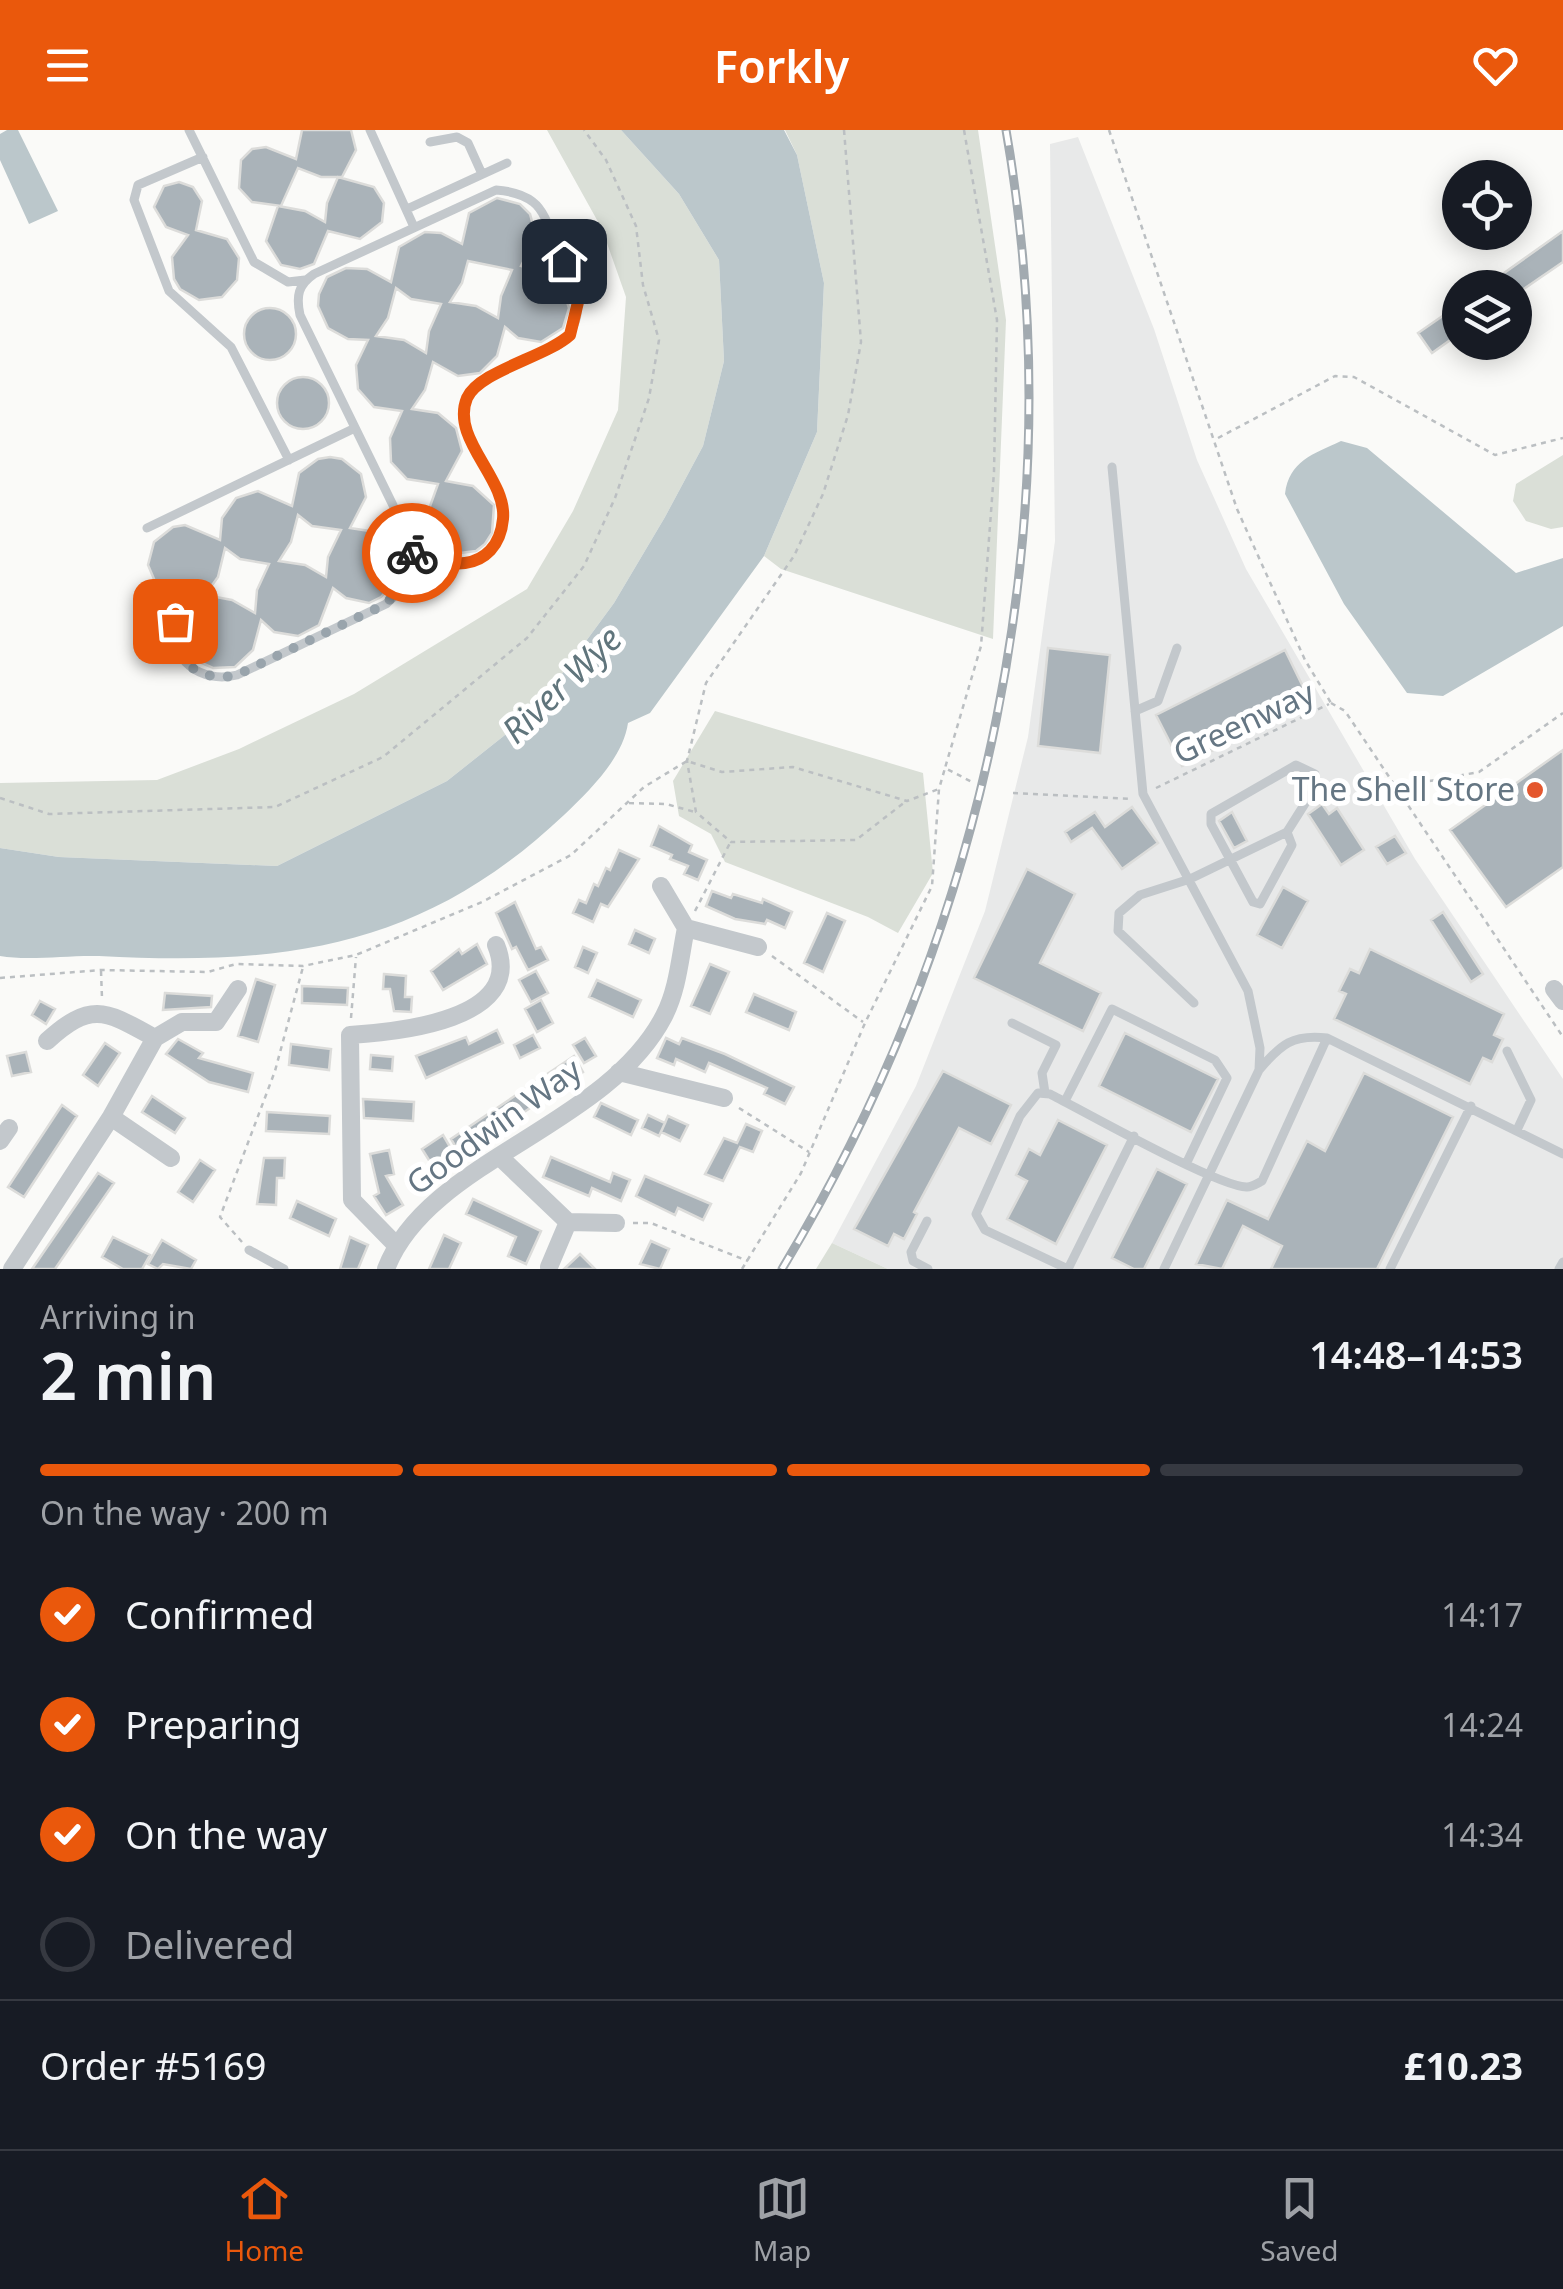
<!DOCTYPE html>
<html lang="en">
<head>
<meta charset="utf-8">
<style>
  :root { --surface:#171b24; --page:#20242c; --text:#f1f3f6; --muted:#9ea1a6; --line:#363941; --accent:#ea580c }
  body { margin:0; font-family:"Noto Sans",sans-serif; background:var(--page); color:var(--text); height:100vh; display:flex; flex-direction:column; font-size:38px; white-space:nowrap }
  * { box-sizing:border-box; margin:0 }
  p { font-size:32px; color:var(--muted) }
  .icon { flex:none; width:55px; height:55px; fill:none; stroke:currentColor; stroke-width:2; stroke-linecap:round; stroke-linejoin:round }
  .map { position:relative; height:1139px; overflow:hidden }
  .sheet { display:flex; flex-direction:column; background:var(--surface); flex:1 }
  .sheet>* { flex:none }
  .fabs { position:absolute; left:1442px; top:30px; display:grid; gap:20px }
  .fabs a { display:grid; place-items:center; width:90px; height:90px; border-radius:50%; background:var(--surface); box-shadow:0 5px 25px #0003; font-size:50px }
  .pin { position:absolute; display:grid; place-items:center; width:85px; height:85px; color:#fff; margin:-42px; border-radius:20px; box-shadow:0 5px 15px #0006 }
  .courier { position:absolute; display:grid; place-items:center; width:100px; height:100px; margin:-50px; border:8px solid #ea580c; border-radius:50%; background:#fff; color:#222; box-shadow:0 2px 12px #0007 }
  .summary em { font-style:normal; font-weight:600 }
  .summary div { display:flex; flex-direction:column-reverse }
  .summary { display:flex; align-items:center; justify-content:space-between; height:170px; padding:0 40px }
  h1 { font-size:65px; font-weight:600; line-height:75px }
  .bar { display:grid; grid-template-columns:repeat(4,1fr); gap:15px 10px; align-content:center; height:120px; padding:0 40px }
  .bar i { height:12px; border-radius:8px; background:var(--line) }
  .bar .on { background:var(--accent) }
  .bar p { grid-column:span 4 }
  .line { display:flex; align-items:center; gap:25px; padding:0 40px; border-top:2px solid var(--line) }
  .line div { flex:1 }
  ol { padding:0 40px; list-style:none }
  li { display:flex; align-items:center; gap:30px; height:110px }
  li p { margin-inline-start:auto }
  li .icon { padding:10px; border-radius:50%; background:var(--accent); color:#fff; stroke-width:4 }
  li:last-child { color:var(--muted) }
  li i { width:55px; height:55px; border:5px solid var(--line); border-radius:50% }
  header { display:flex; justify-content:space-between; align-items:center; height:130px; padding:0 40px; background:var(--accent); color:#fff; font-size:45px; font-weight:600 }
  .tabs { display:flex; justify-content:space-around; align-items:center; height:140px; border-top:2px solid var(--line); background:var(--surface); font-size:28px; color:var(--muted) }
  .tabs a { display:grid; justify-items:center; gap:5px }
  .tabs .on { color:var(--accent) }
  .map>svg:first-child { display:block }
  .built { fill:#e8e9e9; fill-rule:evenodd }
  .green { fill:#dadfd7 }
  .water { fill:#bbc7cb }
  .building { fill:#aab3b9; stroke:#dcdcda; stroke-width:2.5; fill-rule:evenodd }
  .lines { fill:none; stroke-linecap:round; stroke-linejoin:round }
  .path { stroke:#bbbfc2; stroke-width:2.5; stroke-dasharray:5 5; stroke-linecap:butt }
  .lane { stroke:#c3c8cc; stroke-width:9 }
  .street { stroke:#c3c8cc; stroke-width:18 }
  .rail-casing { stroke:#a2aab0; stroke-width:9 }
  .rail { stroke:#fff; stroke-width:5; stroke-dasharray:15; stroke-linecap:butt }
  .done { stroke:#99a4ac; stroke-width:10; stroke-dasharray:0 18 }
  .route { stroke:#ea580c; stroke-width:12 }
  .poi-dot { fill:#e4572e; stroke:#fff; stroke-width:4 }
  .labels { text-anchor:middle; stroke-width:10; stroke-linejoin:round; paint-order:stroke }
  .street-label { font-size:32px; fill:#657683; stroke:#fff }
  .poi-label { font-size:32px; fill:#657683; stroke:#fff; text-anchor:end }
  .water-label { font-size:35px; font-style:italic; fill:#60757c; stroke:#fff }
</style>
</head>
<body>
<header><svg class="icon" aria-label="menu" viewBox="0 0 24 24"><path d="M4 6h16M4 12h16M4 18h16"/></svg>Forkly<svg class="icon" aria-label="heart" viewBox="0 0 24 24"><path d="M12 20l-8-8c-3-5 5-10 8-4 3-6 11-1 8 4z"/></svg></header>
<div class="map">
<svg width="1563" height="1139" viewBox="0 0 1563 1139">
  <rect width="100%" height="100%" fill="#fafaf8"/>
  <path class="built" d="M 1078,7 L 1154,199 L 1197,330 L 1246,439 L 1415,729 L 1563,949 L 1563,1139 L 888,1139 L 832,1113 L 916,956 L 985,781 L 1028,607 L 1055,411 L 1050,14 ZM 1048,519 L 1110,526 L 1100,622 L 1038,616 ZM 1284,520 L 1310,571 L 1182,635 L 1156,585 ZM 994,810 L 1101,863 L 1083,900 ZM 1371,820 L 1504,884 L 1494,905 L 1503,909 L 1483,928 L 1470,954 L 1335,889 L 1346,864 L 1339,860 L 1349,839 L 1359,843 ZM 1126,903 L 1217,949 L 1190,1002 L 1099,956 Z"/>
  <path class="green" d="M 547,0 L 621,0 L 679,64 L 719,130 L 724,231 L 703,316 L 665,387 L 614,473 L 534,582 L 447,651 L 277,736 L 59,727 L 0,718 L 0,653 L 157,650 L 239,619 L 354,564 L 527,459 L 573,381 L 618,280 L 626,167 L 602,99 Z
    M 785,0 L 978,0 L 1006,190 L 993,509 L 781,439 L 764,426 L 817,302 L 824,153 L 797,25 Z
    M 1563,325 L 1563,397 L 1551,399 L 1526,391 L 1513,371 L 1516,354 Z
    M 715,581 L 923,643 L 933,743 L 898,803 L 868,787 L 725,732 L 711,704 L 679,686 L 673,651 Z
    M 832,1113 L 888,1139 L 816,1139 Z"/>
  <path class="water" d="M 7,0 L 18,0 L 58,81 L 29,94 L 0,30 L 0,4 Z
    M 621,0 L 784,0 L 797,25 L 824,153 L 817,302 L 764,426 L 650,583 L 628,593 C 623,628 590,660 564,685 C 423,818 287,836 99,826 C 68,825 29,831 0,826 L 0,718 L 59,727 L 277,736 L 447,651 L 534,582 L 614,473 L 665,387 L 703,316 L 724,231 L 719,130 L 679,64 Z
    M 1341,311 L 1367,318 L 1516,443 L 1563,428 L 1563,496 L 1443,566 L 1407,563 L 1344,474 L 1285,364 C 1289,331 1313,324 1341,311 Z"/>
  <path class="building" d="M 302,0 L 351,0 L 356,20 L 342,47 L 321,47 L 298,38 L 281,76 L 252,72 L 239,58 L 241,30 L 252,19 L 266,17 L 296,29 Z
    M 338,47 L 374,57 L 384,73 L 382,92 L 360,109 L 328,101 L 314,134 L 300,139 L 281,135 L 266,111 L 278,76 L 305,81 L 325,92 L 327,73 Z
    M 179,52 L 193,57 L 202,71 L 196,100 L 227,109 L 239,128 L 237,150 L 222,167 L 199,170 L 180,159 L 174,149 L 172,127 L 188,105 L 166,97 L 154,77 L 164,56 Z
    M 497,68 L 520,74 L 530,84 L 536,107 L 521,136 L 559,147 L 569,178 L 563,198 L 541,212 L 518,208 L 505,197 L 497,226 L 480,243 L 458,246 L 433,232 L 425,260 L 412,279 L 438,283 L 456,298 L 462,321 L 446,351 L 473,356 L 494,375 L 492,403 L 485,414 L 476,421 L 452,424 L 434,415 L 424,393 L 438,354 L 407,349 L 391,332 L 390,308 L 402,281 L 374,277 L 358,259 L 356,235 L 368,210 L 348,209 L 328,198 L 318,176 L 319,164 L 327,147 L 346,138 L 367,139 L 391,152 L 399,117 L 425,102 L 441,103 L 462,114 L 469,83 ZM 468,131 L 512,140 L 501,166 L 498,188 L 476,176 L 450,172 L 462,153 ZM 396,158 L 411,169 L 441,174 L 429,201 L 426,223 L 404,210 L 376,206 L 388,188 Z
    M 1563,101 L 1563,132 L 1515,165 L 1515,158 L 1483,158 Z
    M 1460,174 L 1460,203 L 1432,223 L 1418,203 Z
    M244 204a26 26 0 1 1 52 0a26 26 0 1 1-52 0Z
    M277 273a26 26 0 1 1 52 0a26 26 0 1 1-52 0Z
    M 330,327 L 342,329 L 361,344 L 366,367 L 350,398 L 376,402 L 395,417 L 399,428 L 397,449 L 381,467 L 369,473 L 346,468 L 333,458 L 319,495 L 298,506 L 274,502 L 261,490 L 253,520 L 235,537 L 213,538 L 195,530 L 183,507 L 196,468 L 178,468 L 157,456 L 148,435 L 154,412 L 173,397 L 185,395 L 220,410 L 222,388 L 236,368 L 258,361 L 292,376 L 299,343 L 318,329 ZM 298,385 L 312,396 L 341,400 L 328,427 L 326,447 L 305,435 L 279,431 L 291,412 ZM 225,418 L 240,429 L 269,434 L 257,460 L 255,483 L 232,470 L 205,465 L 218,447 Z
    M 1048,518 L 1110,525 L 1100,623 L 1038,616 Z
    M 1285,520 L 1310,571 L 1182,636 L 1156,585 Z
    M 1563,620 L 1563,737 L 1506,777 L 1450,700 Z
    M 1322,674 L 1329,684 L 1337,678 L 1364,720 L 1341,735 L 1308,684 Z
    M 1132,677 L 1158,713 L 1122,739 L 1092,698 L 1071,712 L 1065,702 L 1095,682 L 1105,697 Z
    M 1232,682 L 1247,711 L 1234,718 L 1219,691 Z
    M 659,696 L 692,715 L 689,722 L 707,730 L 698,750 L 684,744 L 688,736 L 670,729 L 672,725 L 651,716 Z
    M 1395,706 L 1406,723 L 1387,734 L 1376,717 Z
    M 619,720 L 639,729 L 608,777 L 601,774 L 593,792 L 573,783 L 579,770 L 586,773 L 594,754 L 598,756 L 606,738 L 610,740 Z
    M 1027,739 L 1075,764 L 1040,833 L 1101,863 L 1083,901 L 974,848 Z
    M 1283,757 L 1308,771 L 1282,818 L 1257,805 Z
    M 712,761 L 731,768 L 733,764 L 762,773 L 763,769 L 792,782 L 785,798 L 767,790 L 765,794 L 735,789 L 706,776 Z
    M 515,772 L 536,819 L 541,817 L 548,830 L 528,840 L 516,817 L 512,819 L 496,783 Z
    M 1443,782 L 1483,844 L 1471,852 L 1431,790 Z
    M 827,783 L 845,791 L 823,842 L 804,833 Z
    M 635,800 L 655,809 L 649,823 L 629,814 Z
    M 477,814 L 487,834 L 443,860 L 431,841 L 459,819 L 462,824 Z
    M 583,817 L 597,823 L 588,843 L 575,837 Z
    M 1370,819 L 1504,884 L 1494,905 L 1503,909 L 1492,932 L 1483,928 L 1470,954 L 1334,889 L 1346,864 L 1339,861 L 1350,839 L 1359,843 Z
    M 710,834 L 729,842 L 710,884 L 691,876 Z
    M 536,841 L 548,863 L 531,872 L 519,850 Z
    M 384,844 L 406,846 L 405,867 L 412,867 L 411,882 L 394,881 L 390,859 L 383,859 Z
    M 256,849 L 275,855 L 258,912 L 238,906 Z
    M 597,850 L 641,870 L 633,887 L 589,867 Z
    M 302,856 L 348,858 L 347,875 L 302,873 Z
    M 165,863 L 212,866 L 211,877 L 163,880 Z
    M 754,864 L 796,882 L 789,900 L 746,882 Z
    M 541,870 L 553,893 L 537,902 L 525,879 Z
    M 40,871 L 55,879 L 46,894 L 32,885 Z
    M 497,900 L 503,913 L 426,948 L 416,926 L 466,907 L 469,914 Z
    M 1125,903 L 1218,949 L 1191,1002 L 1099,956 Z
    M 533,905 L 540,918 L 520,928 L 514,915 Z
    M 585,908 L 596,926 L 584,933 L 573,915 Z
    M 666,908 L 679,914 L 682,908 L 725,924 L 794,957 L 785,974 L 764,964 L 767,958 L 709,933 L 705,942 L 676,929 L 674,935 L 657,928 Z
    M 178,909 L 203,923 L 199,928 L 253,943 L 248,962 L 209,952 L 166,924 Z
    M 105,913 L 120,923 L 98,956 L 83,945 Z
    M 291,914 L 331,919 L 329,940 L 289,935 Z
    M 26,922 L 31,942 L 12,946 L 7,926 Z
    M 371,925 L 393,927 L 392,941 L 370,939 Z
    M 574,926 L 583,942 L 499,999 L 502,1004 L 461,1026 L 451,1009 Z
    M 943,941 L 1011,975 L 991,1014 L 959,998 L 914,1082 L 917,1084 L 904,1109 L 894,1104 L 888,1116 L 854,1099 Z
    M 1364,943 L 1453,987 L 1377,1139 L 1271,1139 L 1282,1116 L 1243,1096 L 1222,1139 L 1196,1134 L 1227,1070 L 1268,1089 L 1307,1011 L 1325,1021 Z
    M 152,966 L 185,988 L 175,1003 L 142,982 Z
    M 363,969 L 414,972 L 413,991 L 364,988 Z
    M 601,973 L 638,990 L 631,1005 L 594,987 Z
    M 62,975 L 77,986 L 24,1067 L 8,1057 Z
    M 267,982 L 330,986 L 329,1004 L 266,1001 Z
    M 648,985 L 665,993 L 659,1006 L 642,998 Z
    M 668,986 L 688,995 L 680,1011 L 661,1002 Z
    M 1058,990 L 1107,1015 L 1056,1114 L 1007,1089 L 1027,1051 L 1016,1045 L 1029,1019 L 1040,1025 Z
    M 746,994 L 762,1001 L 753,1022 L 740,1017 L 723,1051 L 705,1044 L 724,1008 L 737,1013 Z
    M 443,1005 L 453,1022 L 432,1035 L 422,1019 Z
    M 389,1020 L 394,1044 L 386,1046 L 403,1075 L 386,1085 L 374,1066 L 379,1063 L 370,1024 Z
    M 551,1027 L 610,1052 L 613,1043 L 630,1050 L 621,1071 L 592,1058 L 589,1066 L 543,1047 Z
    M 264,1028 L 285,1028 L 284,1048 L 277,1048 L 276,1075 L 257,1074 Z
    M 200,1030 L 215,1040 L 193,1072 L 178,1062 Z
    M 1157,1039 L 1187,1054 L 1144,1139 L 1134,1139 L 1112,1128 Z
    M 98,1043 L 114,1053 L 92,1085 L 55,1139 L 32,1139 Z
    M 645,1046 L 711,1074 L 703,1090 L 678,1078 L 675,1085 L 636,1066 Z
    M 473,1069 L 541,1101 L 526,1134 L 508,1126 L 516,1107 L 466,1084 Z
    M 297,1071 L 336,1089 L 329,1106 L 290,1088 Z
    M 444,1105 L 461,1113 L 449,1139 L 429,1139 Z
    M 113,1107 L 150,1125 L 142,1139 L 123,1139 L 102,1127 Z
    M 350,1107 L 368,1115 L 358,1139 L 340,1139 Z
    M 162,1110 L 196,1130 L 191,1139 L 163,1134 L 158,1139 L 148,1134 Z
    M 651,1111 L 669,1119 L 660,1139 L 640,1134 Z
    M 580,1124 L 595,1139 L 564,1139 Z"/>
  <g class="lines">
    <path class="path" d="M 844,0 L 861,212 L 848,285 L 823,364 L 794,426 L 706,553 L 687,631 L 696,682 L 731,712 L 856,710 L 905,672
      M 964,0 L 997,190 L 994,342 L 981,516 L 945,638 L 974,653
      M 1109,0 L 1237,379 L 1305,530 L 1331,573
      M 1218,308 L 1335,246 L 1354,247 L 1495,325 L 1563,308
      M 1331,573 L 1345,581 L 1563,907
      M 1156,658 L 1329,574
      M 1013,663 L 1131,669
      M 1403,664 L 1419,653 L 1479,642 L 1563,583
      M 0,668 L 49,684 L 275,677 L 383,627 L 527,508 L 584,436 L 615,368 L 649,268 L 659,210 L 643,155 L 636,96 L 606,30 L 584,0
      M 629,673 L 666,674 L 695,682
      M 695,781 L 730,713
      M 772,826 L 863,892
      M 101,841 L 102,868
      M 0,848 L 101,840 L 208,842 L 236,834 L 303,836 L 356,825 L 482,772 L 571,725 L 644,657 L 687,631 L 722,642 L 793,637 L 907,671 L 939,659
      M 351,888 L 356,827
      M 739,978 L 809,1022
      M 633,1093 L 651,1093 L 748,1131
      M 242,1112 L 220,1087 L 275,941 L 303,837
      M 742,1139 L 801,1043 L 865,893 L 932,756 L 939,659 L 945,638"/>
    <path class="lane" d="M 189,0 L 254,132 L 288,152 L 305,150
      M 370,0 L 414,97
      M 430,12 L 457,7 L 468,13 L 482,44
      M 203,27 L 138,55 L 134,70 L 169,161 L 231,217 L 289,330
      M 496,60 C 509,61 523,64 533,72 C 545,81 550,101 555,114 C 571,148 594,183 560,214 C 539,226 478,245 468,266 C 449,308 506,347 503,388 C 500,444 438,444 409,408 L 300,185 C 296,166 298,155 314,144 Z
      M 407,79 L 507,33
      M 1112,337 L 1143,664 L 1248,861 L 1260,918 L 1259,940
      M 147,398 L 355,298
      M 175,491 C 168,530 201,554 237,545 L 386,474 C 407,456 415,438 409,411
      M 1135,581 L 1158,571 L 1177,518
      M 1296,635 L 1315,644 L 1316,656 L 1287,702 L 1292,715 L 1260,774 L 1253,772 L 1211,694 L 1211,684 Z
      M 1194,873 L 1118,801 L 1119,783 L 1140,765 L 1190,749 L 1287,702
      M 1012,893 L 1056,915 L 1042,943 L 1045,963
      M 1507,921 L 1531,970 L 1517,1000
      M 1065,971 L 1112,879 L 1215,930 L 1227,948 L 1187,1032
      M 1134,1006 L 1068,1139 L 985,1100 L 976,1084 L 1020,986 L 1038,963 L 1050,964 C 1083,981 1220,1058 1247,1057 C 1252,1057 1258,1053 1262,1051 L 1327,908
      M 927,1091 L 911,1122 L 913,1131 L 928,1139
      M 249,1120 L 284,1139
      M 1164,1139 L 1259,940 C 1281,914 1293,904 1327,908 L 1563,1024
      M 1390,1139 L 1471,976
      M 1559,1139 L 1563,1132"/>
    <path class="street" d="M 661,756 L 686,798 L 758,817
      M 1554,859 L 1563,871
      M 47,911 C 92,870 106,881 155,908
      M 619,942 L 724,968
      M 111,987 L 171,1028
      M 0,1011 L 9,998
      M 502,1029 L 568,1092 L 549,1137
      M 568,1092 L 616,1093
      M 395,1114 L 352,1070 L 350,905 C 397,902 527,890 496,815
      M 12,1139 L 111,987 L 155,908 L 182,892 L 216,892 L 238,859
      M 386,1139 C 427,1030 606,998 664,886 C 678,859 680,827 686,798"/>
    <defs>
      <path id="rail" d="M 782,1139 C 987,799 1074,392 1006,0"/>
    </defs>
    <use href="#rail" class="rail-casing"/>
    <use href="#rail" class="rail"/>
  </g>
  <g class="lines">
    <path class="done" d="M 175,491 C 168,530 201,554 237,545 L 386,474 L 406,451 L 412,423"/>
    <path class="route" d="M 412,423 L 409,408 C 438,445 498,444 503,389 C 507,348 450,309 467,268 C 479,241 546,227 570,205 L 579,168 L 564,131"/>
  </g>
  <circle class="poi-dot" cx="1535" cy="660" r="10"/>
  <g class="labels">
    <g class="street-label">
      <text transform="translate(1244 593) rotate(-25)" y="11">Greenway</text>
      <text transform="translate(494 997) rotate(-36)" y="11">Goodwin Way</text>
    </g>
    <g class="poi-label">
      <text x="1515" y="671">The Shell Store</text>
    </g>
    <g class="water-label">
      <text transform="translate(562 555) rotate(-44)" y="12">River Wye</text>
    </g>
  </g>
</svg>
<div class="fabs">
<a><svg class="icon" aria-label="locate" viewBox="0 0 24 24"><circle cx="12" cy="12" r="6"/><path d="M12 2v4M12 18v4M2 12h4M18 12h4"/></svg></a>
<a><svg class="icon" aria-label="layers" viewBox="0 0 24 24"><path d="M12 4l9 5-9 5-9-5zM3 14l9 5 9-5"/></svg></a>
</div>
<div class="pin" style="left:175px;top:491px;background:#ea580c"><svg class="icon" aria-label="bag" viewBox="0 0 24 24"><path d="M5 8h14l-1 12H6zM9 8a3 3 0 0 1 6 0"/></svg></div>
<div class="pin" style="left:564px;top:131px;background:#1f2937"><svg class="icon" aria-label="home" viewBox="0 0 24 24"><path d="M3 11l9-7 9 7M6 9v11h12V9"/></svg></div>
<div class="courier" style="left:412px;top:423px"><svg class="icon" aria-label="bike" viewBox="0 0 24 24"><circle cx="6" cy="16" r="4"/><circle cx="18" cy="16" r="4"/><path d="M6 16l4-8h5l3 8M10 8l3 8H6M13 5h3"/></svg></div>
</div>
<section class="sheet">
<div class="summary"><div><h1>2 min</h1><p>Arriving in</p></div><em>14:48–14:53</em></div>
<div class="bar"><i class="on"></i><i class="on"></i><i class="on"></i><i></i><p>On the way · 200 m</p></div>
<ol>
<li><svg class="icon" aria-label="check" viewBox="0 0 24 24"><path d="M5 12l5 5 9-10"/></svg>Confirmed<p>14:17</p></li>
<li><svg class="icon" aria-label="check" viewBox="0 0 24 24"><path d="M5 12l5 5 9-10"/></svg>Preparing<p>14:24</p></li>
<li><svg class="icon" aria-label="check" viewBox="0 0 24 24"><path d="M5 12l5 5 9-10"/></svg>On the way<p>14:34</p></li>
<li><i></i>Delivered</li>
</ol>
<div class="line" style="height:130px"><div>Order #5169</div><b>£10.23</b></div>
</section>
<nav class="tabs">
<a class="on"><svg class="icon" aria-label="home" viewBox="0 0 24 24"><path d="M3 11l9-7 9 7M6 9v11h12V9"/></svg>Home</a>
<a><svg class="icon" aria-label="map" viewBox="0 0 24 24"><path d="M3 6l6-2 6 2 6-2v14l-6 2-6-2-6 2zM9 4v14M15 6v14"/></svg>Map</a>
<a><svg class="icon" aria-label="saved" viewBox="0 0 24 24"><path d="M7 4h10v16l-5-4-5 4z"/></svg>Saved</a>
</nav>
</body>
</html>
